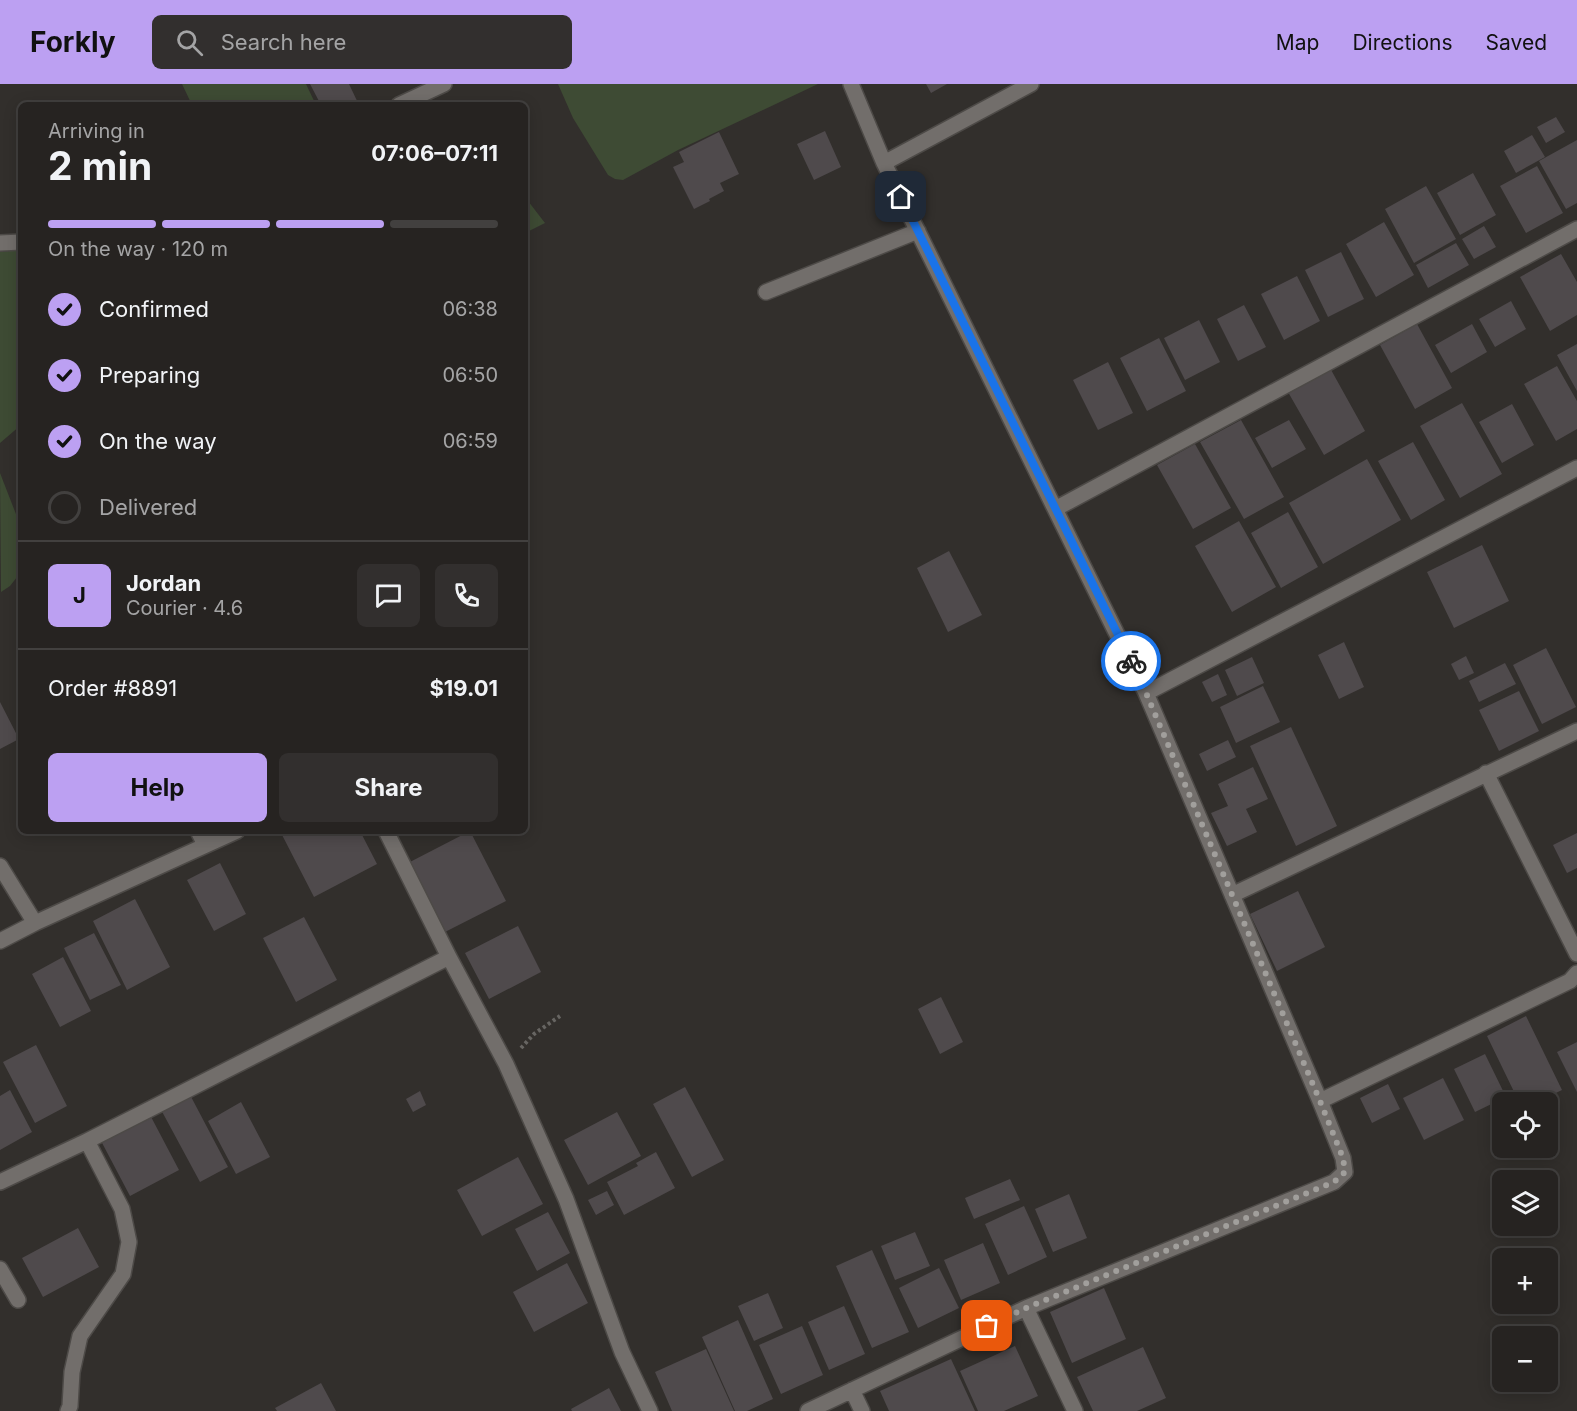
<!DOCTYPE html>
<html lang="en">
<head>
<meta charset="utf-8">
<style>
  :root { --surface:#262321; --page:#322f2e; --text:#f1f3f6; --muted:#a4a4a5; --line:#42403f; --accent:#bca0f2 }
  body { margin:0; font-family:Inter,sans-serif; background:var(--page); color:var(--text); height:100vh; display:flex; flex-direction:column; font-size:22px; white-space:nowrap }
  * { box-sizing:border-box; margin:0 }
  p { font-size:20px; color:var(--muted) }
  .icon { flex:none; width:33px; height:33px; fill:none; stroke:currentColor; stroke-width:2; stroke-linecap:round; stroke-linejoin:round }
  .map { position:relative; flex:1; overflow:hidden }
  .panel { position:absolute; left:18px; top:18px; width:510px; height:732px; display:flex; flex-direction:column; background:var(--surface); border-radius:9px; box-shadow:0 3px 15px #0003,0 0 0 2px var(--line) }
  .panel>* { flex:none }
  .tools { position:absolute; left:1492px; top:1008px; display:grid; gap:12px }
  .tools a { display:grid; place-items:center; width:66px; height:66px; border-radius:9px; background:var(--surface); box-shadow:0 3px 15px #0003,0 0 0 2px var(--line); font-size:30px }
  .pin { position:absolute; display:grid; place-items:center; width:51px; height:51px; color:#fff; margin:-26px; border-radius:12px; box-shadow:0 3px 9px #0006 }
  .courier { position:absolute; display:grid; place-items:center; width:60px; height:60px; margin:-30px; border:4px solid #1a73e8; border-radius:50%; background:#fff; color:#222; box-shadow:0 2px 8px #0007 }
  .headline em { font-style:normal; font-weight:700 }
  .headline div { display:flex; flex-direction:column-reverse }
  .headline { display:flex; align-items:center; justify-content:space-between; height:102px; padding:0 30px }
  h1 { font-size:39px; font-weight:700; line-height:45px }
  .bar { display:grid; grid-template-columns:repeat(4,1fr); gap:9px 6px; align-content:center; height:72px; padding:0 30px }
  .bar i { height:8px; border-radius:4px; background:var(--line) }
  .bar .active { background:var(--accent) }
  .bar p { grid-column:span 4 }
  .line { display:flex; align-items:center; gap:15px; padding:0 30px; border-top:2px solid var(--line) }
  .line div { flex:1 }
  .round { display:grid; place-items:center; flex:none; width:63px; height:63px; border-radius:9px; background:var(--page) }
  ol { padding:0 30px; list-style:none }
  li { display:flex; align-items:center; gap:18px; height:66px }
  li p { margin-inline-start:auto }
  li .icon { padding:6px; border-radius:50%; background:var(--accent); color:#111; stroke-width:4 }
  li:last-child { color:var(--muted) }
  li i { width:33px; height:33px; border:3px solid var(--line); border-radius:50% }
  .button { display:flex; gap:12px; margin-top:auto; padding:12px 30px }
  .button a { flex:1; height:69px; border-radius:9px; background:var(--accent); color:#111; font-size:24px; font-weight:700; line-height:69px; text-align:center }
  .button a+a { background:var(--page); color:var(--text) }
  header { display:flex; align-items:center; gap:36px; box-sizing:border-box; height:84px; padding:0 30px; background:var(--accent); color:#111 }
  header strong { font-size:28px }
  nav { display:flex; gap:33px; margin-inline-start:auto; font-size:21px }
  .search { width:420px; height:54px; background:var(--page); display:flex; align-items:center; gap:15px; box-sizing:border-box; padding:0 21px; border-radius:9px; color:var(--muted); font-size:22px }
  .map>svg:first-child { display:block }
  .green { fill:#3e4b34 }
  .building { fill:#4f4a4c }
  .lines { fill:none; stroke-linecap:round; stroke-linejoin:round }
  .minor-casing { stroke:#4d4a47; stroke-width:18 }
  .path { stroke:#676562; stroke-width:4; stroke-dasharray:3 3; stroke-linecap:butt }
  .minor { stroke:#726e6b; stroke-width:15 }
  .done { stroke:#a19f9c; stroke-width:6; stroke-dasharray:0 10.8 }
  .route { stroke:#1a73e8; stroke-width:8 }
</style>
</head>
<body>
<header>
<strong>Forkly</strong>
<div class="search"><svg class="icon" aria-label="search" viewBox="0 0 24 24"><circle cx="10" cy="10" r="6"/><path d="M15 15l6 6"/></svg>Search here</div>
<nav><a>Map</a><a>Directions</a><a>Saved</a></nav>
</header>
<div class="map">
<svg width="1577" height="1327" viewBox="0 0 1577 1327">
  <rect width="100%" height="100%" fill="#322f2c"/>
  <path class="green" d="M 182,0 L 306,0 L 316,21 L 192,21 Z
    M 558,0 L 818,0 L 678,66 L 623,96 L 615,95 L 608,91 L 573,34 Z
    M 525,116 L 528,117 L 545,139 L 525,149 Z
    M 21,166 L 21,341 L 0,359 L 0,168 Z
    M 0,389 L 21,443 L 21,488 L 10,502 L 1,508 Z"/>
  <path class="building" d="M 310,0 L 349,0 L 359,21 L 321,21 Z
    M 926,0 L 947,0 L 931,9 Z
    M 1556,33 L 1565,48 L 1546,59 L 1537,43 Z
    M 825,47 L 841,83 L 814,96 L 797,60 Z
    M 719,48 L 739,90 L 720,99 L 724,107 L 709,115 L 710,117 L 694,125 L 673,83 L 684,78 L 679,68 Z
    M 1532,51 L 1545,73 L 1516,89 L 1504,67 Z
    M 1577,56 L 1577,119 L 1566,125 L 1539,77 Z
    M 1537,82 L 1563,129 L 1526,149 L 1500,102 Z
    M 1473,89 L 1496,131 L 1460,151 L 1437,109 Z
    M 1426,102 L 1456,155 L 1414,179 L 1385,125 Z
    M 1384,138 L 1414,191 L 1376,213 L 1346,160 Z
    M 1484,142 L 1496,163 L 1474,175 L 1462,155 Z
    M 1456,159 L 1469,181 L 1428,204 L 1416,181 Z
    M 1341,168 L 1364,215 L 1328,233 L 1305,186 Z
    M 1561,170 L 1577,198 L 1577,231 L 1550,247 L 1520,193 Z
    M 1297,192 L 1320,237 L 1284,256 L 1261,210 Z
    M 1511,217 L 1526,245 L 1495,263 L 1479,235 Z
    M 1244,221 L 1266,263 L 1238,277 L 1217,235 Z
    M 1199,236 L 1220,278 L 1185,296 L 1164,254 Z
    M 1417,240 L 1452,304 L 1415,325 L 1380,261 Z
    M 1472,240 L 1487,268 L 1451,289 L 1435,261 Z
    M 1159,254 L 1186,307 L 1147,327 L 1120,274 Z
    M 1577,260 L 1577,307 L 1557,271 Z
    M 1108,278 L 1133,329 L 1098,346 L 1073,296 Z
    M 1557,282 L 1577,317 L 1577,345 L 1556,357 L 1524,300 Z
    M 1330,284 L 1365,347 L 1324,371 L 1288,308 Z
    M 1462,319 L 1502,390 L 1460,414 L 1420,342 Z
    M 1512,320 L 1534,361 L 1502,379 L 1479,338 Z
    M 1241,336 L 1284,413 L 1244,435 L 1200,358 Z
    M 1289,336 L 1306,365 L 1272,384 L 1255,354 Z
    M 1413,358 L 1445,416 L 1411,436 L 1378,377 Z
    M 1195,360 L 1231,424 L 1193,445 L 1157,381 Z
    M 1367,375 L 1401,436 L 1323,480 L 1289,419 Z
    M 1288,428 L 1318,483 L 1281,504 L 1251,449 Z
    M 1239,437 L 1276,503 L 1232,528 L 1195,462 Z
    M 1482,461 L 1509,517 L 1454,544 L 1427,488 Z
    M 949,467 L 982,531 L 948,548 L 917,484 Z
    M 1344,558 L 1364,603 L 1339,615 L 1318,571 Z
    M 1546,564 L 1576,623 L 1542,640 L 1513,581 Z
    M 1466,572 L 1474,589 L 1459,596 L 1451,580 Z
    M 1252,573 L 1264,599 L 1237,612 L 1225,586 Z
    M 1505,579 L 1516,600 L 1479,618 L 1469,597 Z
    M 1218,590 L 1227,611 L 1212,618 L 1202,598 Z
    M 1263,602 L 1280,638 L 1236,659 L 1220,623 Z
    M 1519,607 L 1539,647 L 1499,667 L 1479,626 Z
    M 0,618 L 19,655 L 0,665 Z
    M 1291,643 L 1337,742 L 1296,762 L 1250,662 Z
    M 1228,656 L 1236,673 L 1207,687 L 1199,670 Z
    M 1253,683 L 1268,715 L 1246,725 L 1257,748 L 1227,762 L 1211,729 L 1228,722 L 1218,700 Z
    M 280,747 L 360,747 L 377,780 L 314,813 Z
    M 470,747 L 506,817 L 443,849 L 408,779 Z
    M 1577,749 L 1577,784 L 1567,789 L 1553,761 Z
    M 220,779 L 246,830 L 214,847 L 187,796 Z
    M 1298,807 L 1325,863 L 1277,887 L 1250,830 Z
    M 135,815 L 170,883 L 127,906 L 93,837 Z
    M 304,833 L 337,896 L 296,918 L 263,854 Z
    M 518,842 L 541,888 L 489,915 L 465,869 Z
    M 94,849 L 121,901 L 90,916 L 64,864 Z
    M 63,873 L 91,927 L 60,943 L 32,890 Z
    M 941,913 L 963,958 L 940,970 L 918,925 Z
    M 1526,932 L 1562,1006 L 1537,1018 L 1519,1018 L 1487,952 Z
    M 1577,958 L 1577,1008 L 1557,968 Z
    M 36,961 L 67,1022 L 35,1039 L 3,978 Z
    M 1485,970 L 1506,1013 L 1475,1028 L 1454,985 Z
    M 1443,994 L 1464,1036 L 1424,1056 L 1403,1014 Z
    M 1388,1000 L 1400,1025 L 1372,1039 L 1360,1014 Z
    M 685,1003 L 724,1076 L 692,1093 L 653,1020 Z
    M 10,1006 L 32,1048 L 0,1066 L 0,1012 Z
    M 188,1007 L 228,1083 L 200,1098 L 159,1022 Z
    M 420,1007 L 426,1021 L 413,1028 L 406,1015 Z
    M 241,1018 L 270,1073 L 236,1090 L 208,1037 Z
    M 617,1028 L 641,1072 L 588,1101 L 564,1056 Z
    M 149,1029 L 179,1086 L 130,1112 L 100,1055 Z
    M 656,1068 L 675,1104 L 624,1131 L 607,1098 L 638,1082 L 636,1079 Z
    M 518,1073 L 543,1120 L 482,1152 L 457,1106 Z
    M 1010,1095 L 1020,1116 L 974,1135 L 965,1114 Z
    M 607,1107 L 614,1121 L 596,1131 L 588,1116 Z
    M 1069,1110 L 1087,1154 L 1053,1168 L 1035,1125 Z
    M 1024,1122 L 1047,1173 L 1008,1191 L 985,1140 Z
    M 548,1128 L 570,1169 L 537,1187 L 515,1145 Z
    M 78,1144 L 99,1183 L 43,1213 L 22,1174 Z
    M 915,1148 L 930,1182 L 895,1196 L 881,1162 Z
    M 983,1159 L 1000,1199 L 961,1216 L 944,1176 Z
    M 872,1166 L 909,1248 L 872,1264 L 836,1182 Z
    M 567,1179 L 588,1219 L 534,1248 L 513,1208 Z
    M 939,1184 L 959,1224 L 918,1244 L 899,1204 Z
    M 1104,1204 L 1126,1255 L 1072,1279 L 1050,1228 Z
    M 768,1209 L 783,1244 L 754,1257 L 738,1222 Z
    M 844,1222 L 865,1270 L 829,1286 L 808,1238 Z
    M 738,1236 L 773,1315 L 747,1327 L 735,1327 L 702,1253 Z
    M 802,1242 L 823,1291 L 781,1310 L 759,1261 Z
    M 1015,1262 L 1038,1312 L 1004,1327 L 978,1327 L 960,1287 Z
    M 1143,1263 L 1166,1314 L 1137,1327 L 1093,1327 L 1077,1293 Z
    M 706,1265 L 734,1327 L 672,1327 L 655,1288 Z
    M 951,1275 L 975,1327 L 889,1327 L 880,1307 Z
    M 321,1299 L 336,1327 L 277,1327 L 275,1324 Z
    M 609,1304 L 621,1327 L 572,1327 L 571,1325 Z"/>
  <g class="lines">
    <defs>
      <path id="minor" d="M 399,21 L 444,0
        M 884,79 L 1031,0
        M 0,159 L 21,158
        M 766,208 L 918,147
        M 1055,425 L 1577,145
        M 1146,609 L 1577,384
        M 1486,689 L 1577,870
        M 198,747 L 205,761
        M 386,747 L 449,873 L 506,980 L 566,1115 L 622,1268 L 650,1327
        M 0,782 L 35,839
        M 1232,811 L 1577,647
        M 0,857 L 35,839 L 237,747
        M 1320,1017 L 1570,897 L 1577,889
        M 0,1098 L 87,1057 L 449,873
        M 0,1185 L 18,1216
        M 1026,1224 L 1075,1327
        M 852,1306 L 862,1327
        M 68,1327 L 70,1322 L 72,1288 L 80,1252 L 123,1190 L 129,1158 L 122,1125 L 87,1057
        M 808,1327 L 1026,1224 L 1334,1098 L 1345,1088 L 1343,1074 L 1320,1017 L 1146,609 L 884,79 L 851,0"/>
    </defs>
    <use href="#minor" class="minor-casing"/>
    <path class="path" d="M 521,964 L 534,950 L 560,932"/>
    <use href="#minor" class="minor"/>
  </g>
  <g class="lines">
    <path class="done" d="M 987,1242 L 1026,1224 L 1334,1098 L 1345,1088 L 1343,1074 L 1320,1017 L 1146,609 L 1131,577"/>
    <path class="route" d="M 901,113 L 1131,577"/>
  </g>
</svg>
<div class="tools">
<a><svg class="icon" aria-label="locate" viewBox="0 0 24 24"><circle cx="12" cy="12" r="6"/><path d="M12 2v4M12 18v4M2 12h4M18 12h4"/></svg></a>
<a><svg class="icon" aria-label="layers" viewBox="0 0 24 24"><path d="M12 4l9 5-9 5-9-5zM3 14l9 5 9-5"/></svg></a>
<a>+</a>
<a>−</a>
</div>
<div class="pin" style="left:987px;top:1242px;background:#ea580c"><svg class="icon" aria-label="bag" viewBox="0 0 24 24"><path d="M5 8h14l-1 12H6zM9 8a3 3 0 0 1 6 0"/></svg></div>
<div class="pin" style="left:901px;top:113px;background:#1f2937"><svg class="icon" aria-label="home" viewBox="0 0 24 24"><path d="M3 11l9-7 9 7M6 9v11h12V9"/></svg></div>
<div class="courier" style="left:1131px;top:577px"><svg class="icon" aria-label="bike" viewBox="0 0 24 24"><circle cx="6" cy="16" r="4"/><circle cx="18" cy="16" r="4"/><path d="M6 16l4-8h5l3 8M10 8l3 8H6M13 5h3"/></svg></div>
<section class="panel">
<div class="headline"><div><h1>2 min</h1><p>Arriving in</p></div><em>07:06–07:11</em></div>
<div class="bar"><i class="active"></i><i class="active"></i><i class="active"></i><i></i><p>On the way · 120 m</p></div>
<ol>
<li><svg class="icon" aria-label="check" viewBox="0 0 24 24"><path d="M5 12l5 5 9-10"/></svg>Confirmed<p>06:38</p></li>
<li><svg class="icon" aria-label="check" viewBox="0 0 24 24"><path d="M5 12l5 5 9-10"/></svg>Preparing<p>06:50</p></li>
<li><svg class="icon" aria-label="check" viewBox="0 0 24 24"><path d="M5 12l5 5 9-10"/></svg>On the way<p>06:59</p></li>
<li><i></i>Delivered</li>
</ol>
<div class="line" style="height:108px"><b class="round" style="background:var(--accent);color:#111">J</b><div><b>Jordan</b><p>Courier · 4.6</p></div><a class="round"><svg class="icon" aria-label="chat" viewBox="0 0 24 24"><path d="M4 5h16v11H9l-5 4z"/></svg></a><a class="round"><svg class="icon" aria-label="phone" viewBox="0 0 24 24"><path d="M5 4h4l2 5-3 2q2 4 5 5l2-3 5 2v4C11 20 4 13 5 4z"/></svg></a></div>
<div class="line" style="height:78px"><div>Order #8891</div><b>$19.01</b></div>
<div class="button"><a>Help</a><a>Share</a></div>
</section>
</div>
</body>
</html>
